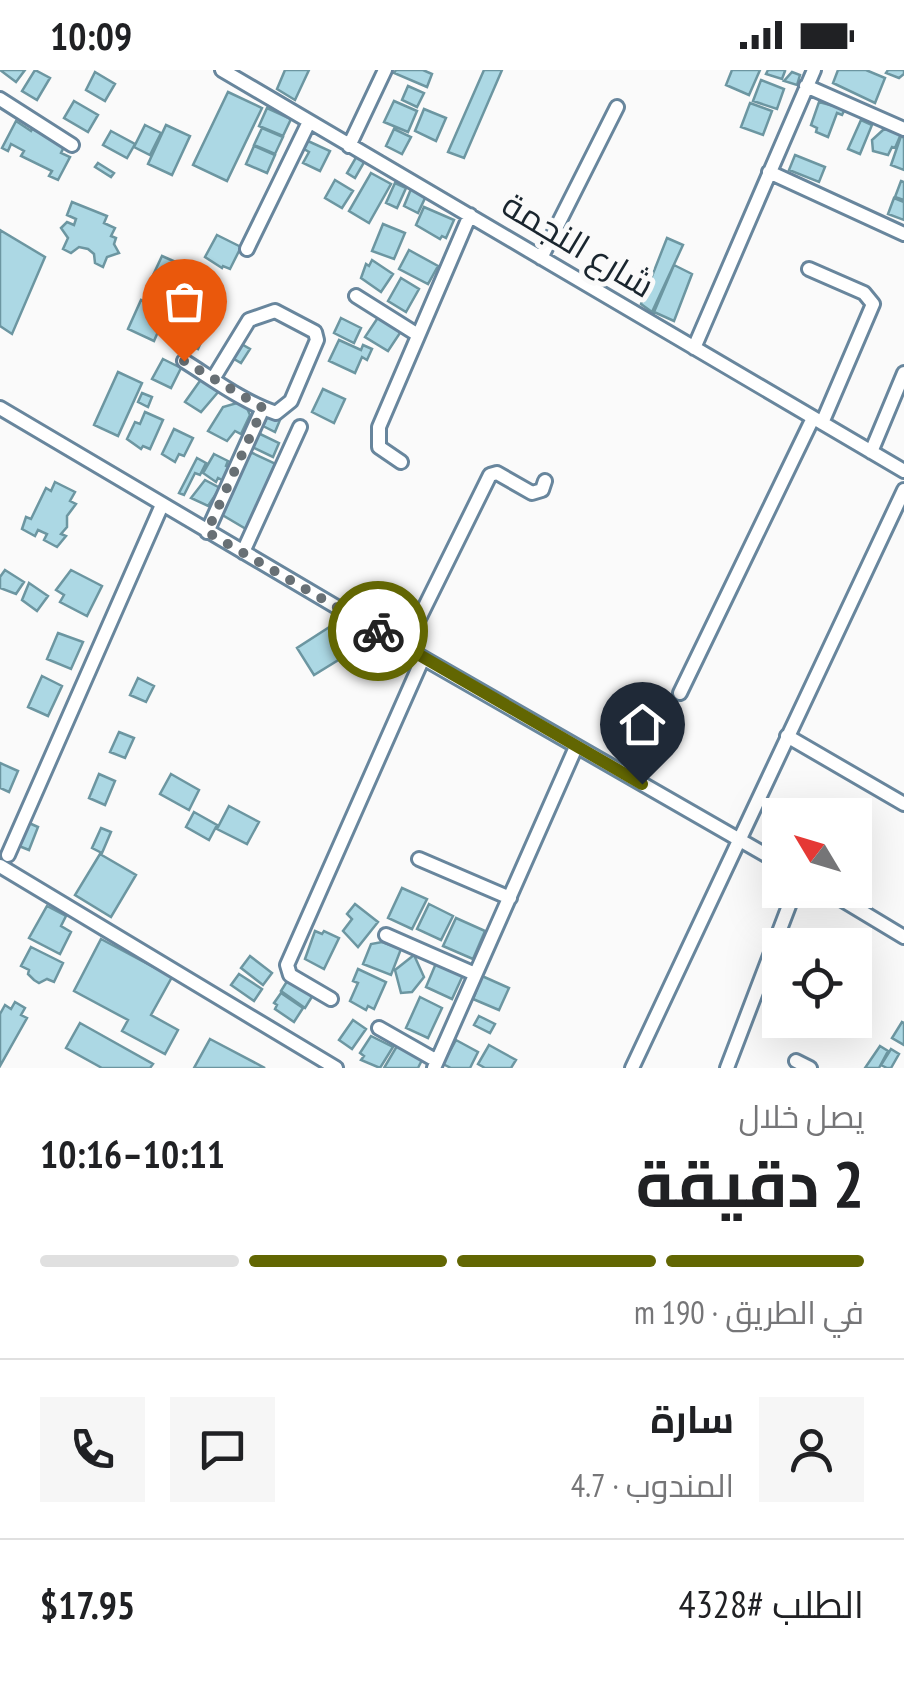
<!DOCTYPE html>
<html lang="ar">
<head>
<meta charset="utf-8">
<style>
  :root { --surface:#fff; --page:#f6f6f6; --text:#202124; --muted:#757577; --line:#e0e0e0; --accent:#626602 }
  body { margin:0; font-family:"PT Sans Narrow",Cairo,sans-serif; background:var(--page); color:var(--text); direction:rtl; height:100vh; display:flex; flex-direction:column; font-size:38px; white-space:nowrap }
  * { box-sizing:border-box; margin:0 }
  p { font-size:32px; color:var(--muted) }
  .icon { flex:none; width:55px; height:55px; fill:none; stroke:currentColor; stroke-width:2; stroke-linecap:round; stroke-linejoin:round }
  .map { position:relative; height:998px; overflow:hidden; direction:ltr }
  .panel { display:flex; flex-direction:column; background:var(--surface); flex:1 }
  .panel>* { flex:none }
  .needle { width:65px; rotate:308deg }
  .tools { position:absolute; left:762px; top:728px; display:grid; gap:20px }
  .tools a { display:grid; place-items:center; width:110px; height:110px; border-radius:0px; background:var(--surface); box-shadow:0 10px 40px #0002; font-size:50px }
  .pin { position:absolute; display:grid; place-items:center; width:85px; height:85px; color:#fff; margin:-102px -42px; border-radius:50% 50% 50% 0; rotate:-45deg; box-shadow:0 0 10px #0007 }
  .pin .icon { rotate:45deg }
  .courier { position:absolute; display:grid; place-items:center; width:100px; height:100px; margin:-50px; border:8px solid #626602; border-radius:50%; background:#fff; color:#222; box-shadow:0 2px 12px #0007 }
  .headline em { font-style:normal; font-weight:700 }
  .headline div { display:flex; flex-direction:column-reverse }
  .headline { display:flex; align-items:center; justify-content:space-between; height:170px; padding:0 40px }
  h1 { font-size:65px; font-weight:700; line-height:75px }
  .bar { display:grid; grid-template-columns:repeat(4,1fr); gap:15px 10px; align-content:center; height:120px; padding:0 40px }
  .bar i { height:12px; border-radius:8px; background:var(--line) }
  .bar .current { background:var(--accent) }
  .bar p { grid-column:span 4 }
  .line { display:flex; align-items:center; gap:25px; padding:0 40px; border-top:2px solid var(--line) }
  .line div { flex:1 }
  .round { display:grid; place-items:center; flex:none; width:105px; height:105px; border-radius:0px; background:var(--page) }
  .status { display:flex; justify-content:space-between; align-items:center; height:70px; padding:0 50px; background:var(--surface); direction:ltr }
  .status svg { height:28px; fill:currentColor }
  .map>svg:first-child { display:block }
  .building { fill:#acd8e4; stroke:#6c96a1; stroke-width:2.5 }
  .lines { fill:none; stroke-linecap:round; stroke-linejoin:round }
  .street-casing { stroke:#68869d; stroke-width:18 }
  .street { stroke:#fff; stroke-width:12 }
  .done { stroke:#687075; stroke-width:10; stroke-dasharray:0 18 }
  .route { stroke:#626602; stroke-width:12 }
  .labels { text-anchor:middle; stroke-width:10; stroke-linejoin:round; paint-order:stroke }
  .street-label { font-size:35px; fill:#19252e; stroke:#fafafa }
</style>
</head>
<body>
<div class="status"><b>10:09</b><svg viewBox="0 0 49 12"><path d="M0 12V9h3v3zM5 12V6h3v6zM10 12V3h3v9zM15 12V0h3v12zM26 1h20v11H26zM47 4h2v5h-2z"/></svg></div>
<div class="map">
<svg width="904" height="998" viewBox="0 0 904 998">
  <rect width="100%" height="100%" fill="#fafafa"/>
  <path class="building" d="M 0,0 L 25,0 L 16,12 Z
    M 35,0 L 50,8 L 37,30 L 22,21 Z
    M 285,0 L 309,0 L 295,30 L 277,19 Z
    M 396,0 L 423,0 L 432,4 L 427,17 L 394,3 Z
    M 484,0 L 502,0 L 464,88 L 448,82 Z
    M 732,0 L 760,0 L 749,25 L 726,15 Z
    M 768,0 L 783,0 L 785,1 L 782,9 L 766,4 Z
    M 838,0 L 866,0 L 885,8 L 875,33 L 833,13 Z
    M 888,0 L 904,0 L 904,4 L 899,8 L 886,3 Z
    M 95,2 L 115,14 L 105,31 L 86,20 Z
    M 792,2 L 800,5 L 797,15 L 784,11 Z
    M 761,10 L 784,19 L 777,39 L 753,31 Z
    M 408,16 L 424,23 L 417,37 L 402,30 Z
    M 228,22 L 262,38 L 227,111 L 193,95 Z
    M 74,31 L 98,45 L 88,62 L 64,48 Z
    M 394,31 L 417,41 L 408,62 L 384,52 Z
    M 819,32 L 845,39 L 842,45 L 837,43 L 828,67 L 816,62 L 817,58 L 811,55 Z
    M 750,33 L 772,41 L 763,65 L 741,57 Z
    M 267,38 L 291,49 L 283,66 L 259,56 Z
    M 424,39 L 446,48 L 436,71 L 415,61 Z
    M 861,50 L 872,55 L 860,84 L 848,79 Z
    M 16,51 L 31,61 L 32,59 L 65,75 L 61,83 L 70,87 L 58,110 L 49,106 L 52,101 L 21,86 L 24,81 L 11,74 L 8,81 L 2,78 Z
    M 145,55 L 161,63 L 150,85 L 134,77 Z
    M 166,55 L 190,66 L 172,105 L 148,94 Z
    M 262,58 L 283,67 L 275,84 L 254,75 Z
    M 394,59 L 411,67 L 402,84 L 386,76 Z
    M 888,59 L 901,64 L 895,78 L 892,77 L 888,85 L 873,81 L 872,70 L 883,60 Z
    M 111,61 L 135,74 L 127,88 L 103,75 Z
    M 901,66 L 904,68 L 904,100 L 891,95 Z
    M 308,71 L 330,81 L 320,101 L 303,93 L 309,82 L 304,79 Z
    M 254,76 L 275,85 L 267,103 L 246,94 Z
    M 358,84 L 366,89 L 355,108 L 347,103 Z
    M 795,85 L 825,97 L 819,112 L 789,100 Z
    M 98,93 L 114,103 L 111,107 L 95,97 Z
    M 371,103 L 391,114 L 369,153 L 349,141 Z
    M 335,110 L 353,121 L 342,138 L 325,128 Z
    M 901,111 L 904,112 L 904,130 L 895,127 Z
    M 395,113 L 406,118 L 397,138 L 386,133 Z
    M 411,119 L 426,126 L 418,143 L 404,136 Z
    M 894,128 L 904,132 L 904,150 L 888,144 Z
    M 72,132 L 107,146 L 104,153 L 115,158 L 111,166 L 116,168 L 114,174 L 119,183 L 107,187 L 103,197 L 95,193 L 94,184 L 88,179 L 79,177 L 71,183 L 63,179 L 68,168 L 61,158 L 67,152 L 74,155 L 76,149 L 67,145 Z
    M 424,137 L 454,150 L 446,168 L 442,166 L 440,169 L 416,155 Z
    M 383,154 L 405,163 L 394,189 L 372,181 Z
    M 0,160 L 45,187 L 12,264 L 0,256 Z
    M 217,165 L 241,177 L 230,199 L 223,196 L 222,198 L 205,187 Z
    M 667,168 L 683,175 L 652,242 L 641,234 Z
    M 409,180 L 438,196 L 428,214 L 399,199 Z
    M 162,186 L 187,197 L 172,229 L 147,218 Z
    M 372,190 L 393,204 L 381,222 L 361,208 L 366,194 L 369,196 Z
    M 674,195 L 692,204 L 674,251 L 654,242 Z
    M 401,208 L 419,219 L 406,242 L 388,231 Z
    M 197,211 L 222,224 L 213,241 L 188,228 Z
    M 141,230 L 167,241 L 154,271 L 128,259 Z
    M 180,245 L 193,251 L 196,245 L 210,252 L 198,279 L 170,266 Z
    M 379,246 L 402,260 L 388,281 L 365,267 Z
    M 341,248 L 361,258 L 354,273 L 334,263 Z
    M 339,270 L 361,280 L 363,275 L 372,279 L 367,290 L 362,287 L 355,303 L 329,291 Z
    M 238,272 L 250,279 L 241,293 L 229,286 Z
    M 163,289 L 181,298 L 171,318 L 152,309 Z
    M 118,302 L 142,313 L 118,366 L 94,355 Z
    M 202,308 L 219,321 L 201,342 L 185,332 Z
    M 323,319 L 345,329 L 334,353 L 312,342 Z
    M 142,323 L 152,327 L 148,337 L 138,332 Z
    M 244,331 L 250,345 L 241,364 L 235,361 L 227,371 L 208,361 L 223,337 Z
    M 145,342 L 163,350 L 150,379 L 143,376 L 141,379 L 127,369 L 135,352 L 140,354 Z
    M 268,345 L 280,350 L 275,362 L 263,356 Z
    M 174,359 L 193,368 L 184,386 L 179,384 L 175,392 L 162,384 Z
    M 256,362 L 279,373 L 273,387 L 250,376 Z
    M 248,381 L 276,394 L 246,459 L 219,443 Z
    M 214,384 L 228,391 L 226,396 L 230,398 L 224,411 L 218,408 L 216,412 L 203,403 Z
    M 197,388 L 206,393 L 200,405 L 195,403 L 184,425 L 179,423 Z
    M 205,410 L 220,418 L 208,436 L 191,428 Z
    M 55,412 L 75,422 L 70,431 L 76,434 L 67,446 L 67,457 L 61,464 L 66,466 L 57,477 L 44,470 L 47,464 L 38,460 L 35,466 L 22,459 L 26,447 L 31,449 L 46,418 L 51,421 Z
    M 5,500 L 24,512 L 16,524 L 0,518 L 0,507 Z
    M 71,500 L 102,516 L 87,546 L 60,532 L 64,525 L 56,520 Z
    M 29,513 L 48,526 L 37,541 L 22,530 Z
    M 331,556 L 348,584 L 314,605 L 297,578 Z
    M 58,563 L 83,572 L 71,599 L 47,589 Z
    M 42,606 L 62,616 L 48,646 L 28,637 Z
    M 138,608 L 154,616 L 146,632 L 130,625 Z
    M 119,662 L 134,668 L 125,688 L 110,682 Z
    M 0,693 L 18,701 L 9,722 L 0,718 Z
    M 99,704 L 115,711 L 105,735 L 89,728 Z
    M 171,704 L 199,720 L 189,740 L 160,724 Z
    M 229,736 L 259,752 L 247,774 L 217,759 Z
    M 194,742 L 217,755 L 209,770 L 186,757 Z
    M 29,753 L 38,757 L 29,780 L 19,776 Z
    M 101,758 L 111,762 L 102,783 L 92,778 Z
    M 100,784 L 136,805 L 111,847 L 75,825 Z
    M 402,818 L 427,829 L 412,859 L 388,848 Z
    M 355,834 L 378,852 L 358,877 L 343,861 L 352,849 L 347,844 Z
    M 429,834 L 453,846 L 441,870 L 417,859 Z
    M 47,836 L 66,846 L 61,856 L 71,862 L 60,884 L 29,868 Z
    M 456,848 L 485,861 L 473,889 L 443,876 Z
    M 315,861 L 322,864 L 324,861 L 339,868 L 324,899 L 305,889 Z
    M 101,869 L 172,907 L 151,945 L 178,960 L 165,984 L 122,961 L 128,950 L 74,921 Z
    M 382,872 L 401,879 L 391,905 L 363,894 L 371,874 Z
    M 31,877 L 63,893 L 54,912 L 47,909 L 39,913 L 34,910 L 28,904 L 29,900 L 21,896 Z
    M 414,885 L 424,907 L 412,922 L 401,923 L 395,900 Z
    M 250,886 L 272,903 L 263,915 L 241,898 Z
    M 437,891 L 464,903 L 452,929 L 426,917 Z
    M 358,899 L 386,912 L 374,939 L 368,936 L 366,940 L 350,931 L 358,913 L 353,911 Z
    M 239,904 L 262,919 L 254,931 L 231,915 Z
    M 482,906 L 509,918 L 499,940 L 473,929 Z
    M 289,908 L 313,925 L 305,938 L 281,921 Z
    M 281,923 L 303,938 L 294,952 L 275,939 L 277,935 L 274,933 Z
    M 420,927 L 442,938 L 428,968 L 406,958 Z
    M 15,932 L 25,938 L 21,945 L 27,948 L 0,996 L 0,944 L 5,935 L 11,939 Z
    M 479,946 L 495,954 L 490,963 L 474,955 Z
    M 353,950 L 366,959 L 352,979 L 339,970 Z
    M 902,952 L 904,953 L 904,975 L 892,968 Z
    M 80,953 L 153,994 L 150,998 L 102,998 L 66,978 Z
    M 371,966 L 393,977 L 380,998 L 361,990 L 364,986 L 360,983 Z
    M 210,969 L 265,998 L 194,998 Z
    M 456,970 L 478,982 L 470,998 L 451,998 L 443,994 Z
    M 489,975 L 516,990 L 511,998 L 485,998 L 478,994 Z
    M 397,976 L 422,990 L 418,998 L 384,998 Z
    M 880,976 L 888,981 L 879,998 L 865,998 Z
    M 891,979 L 899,984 L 891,998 L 887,998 L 881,995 Z"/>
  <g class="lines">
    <defs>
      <path id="street" d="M 222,0 L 904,401
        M 806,16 L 904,59
        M 0,29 L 72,75
        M 349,76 L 385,0
        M 769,102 L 904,164
        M 247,179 L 309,52
        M 541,188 L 617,37
        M 809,199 L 864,223 L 873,234 L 822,353
        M 356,226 L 418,265
        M 694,278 L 814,0
        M 184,291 C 213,309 243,332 276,343 L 291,331 L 317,270 L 315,262 L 275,241 L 249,250 L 213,309
        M 0,338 L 423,588 L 780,793
        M 871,382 L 904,303
        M 401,392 L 379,377 L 379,357 L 470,145
        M 207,462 L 263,338
        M 243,482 L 300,357
        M 405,577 L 490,405 L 497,403 L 532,423 L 542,420 L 545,411
        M 680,623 L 813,348
        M 787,666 L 904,734
        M 8,785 L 162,435
        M 419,789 L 510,828
        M 0,796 L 336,998
        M 826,820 L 904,867
        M 386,865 L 475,904
        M 331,929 L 290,905 L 287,895 L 423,588
        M 379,958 L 437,991
        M 796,991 L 810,998
        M 434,998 L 576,677
        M 632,998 L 904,420
        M 727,998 L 795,820"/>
    </defs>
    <use href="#street" class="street-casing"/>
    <use href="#street" class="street"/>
  </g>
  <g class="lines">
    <path class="done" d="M 184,291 L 263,338 L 207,462 L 378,561"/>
    <path class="route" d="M 378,561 L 642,714"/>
  </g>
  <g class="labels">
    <g class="street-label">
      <text transform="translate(578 175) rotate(31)" y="12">شارع النجمة</text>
    </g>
  </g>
</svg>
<div class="tools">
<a><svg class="needle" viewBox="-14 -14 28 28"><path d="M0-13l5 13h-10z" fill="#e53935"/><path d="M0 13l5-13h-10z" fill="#757577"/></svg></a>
<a><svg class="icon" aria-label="locate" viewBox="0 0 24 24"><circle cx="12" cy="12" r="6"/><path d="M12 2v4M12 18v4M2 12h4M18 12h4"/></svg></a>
</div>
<div class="pin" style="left:184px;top:291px;background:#ea580c"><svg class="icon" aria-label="bag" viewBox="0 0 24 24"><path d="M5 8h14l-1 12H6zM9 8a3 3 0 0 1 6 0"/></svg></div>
<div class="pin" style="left:642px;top:714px;background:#1f2937"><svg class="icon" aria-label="home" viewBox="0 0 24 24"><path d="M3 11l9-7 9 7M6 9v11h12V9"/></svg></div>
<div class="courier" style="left:378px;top:561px"><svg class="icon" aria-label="bike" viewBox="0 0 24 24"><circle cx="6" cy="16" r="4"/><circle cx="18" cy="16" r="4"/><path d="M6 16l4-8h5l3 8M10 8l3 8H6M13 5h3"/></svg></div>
</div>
<section class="panel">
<div class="headline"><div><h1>2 دقيقة</h1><p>يصل خلال</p></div><em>10:11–10:16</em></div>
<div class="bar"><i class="current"></i><i class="current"></i><i class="current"></i><i></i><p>في الطريق · 190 m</p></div>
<div class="line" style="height:180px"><a class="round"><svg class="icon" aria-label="person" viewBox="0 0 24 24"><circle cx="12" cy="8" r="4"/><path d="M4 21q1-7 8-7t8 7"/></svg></a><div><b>سارة</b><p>المندوب · 4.7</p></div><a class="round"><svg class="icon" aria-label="chat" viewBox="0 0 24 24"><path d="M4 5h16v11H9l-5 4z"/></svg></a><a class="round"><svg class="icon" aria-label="phone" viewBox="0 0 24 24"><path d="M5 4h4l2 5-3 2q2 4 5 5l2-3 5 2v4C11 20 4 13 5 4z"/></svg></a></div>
<div class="line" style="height:130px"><div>الطلب #4328</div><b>$17.95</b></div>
</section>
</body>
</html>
